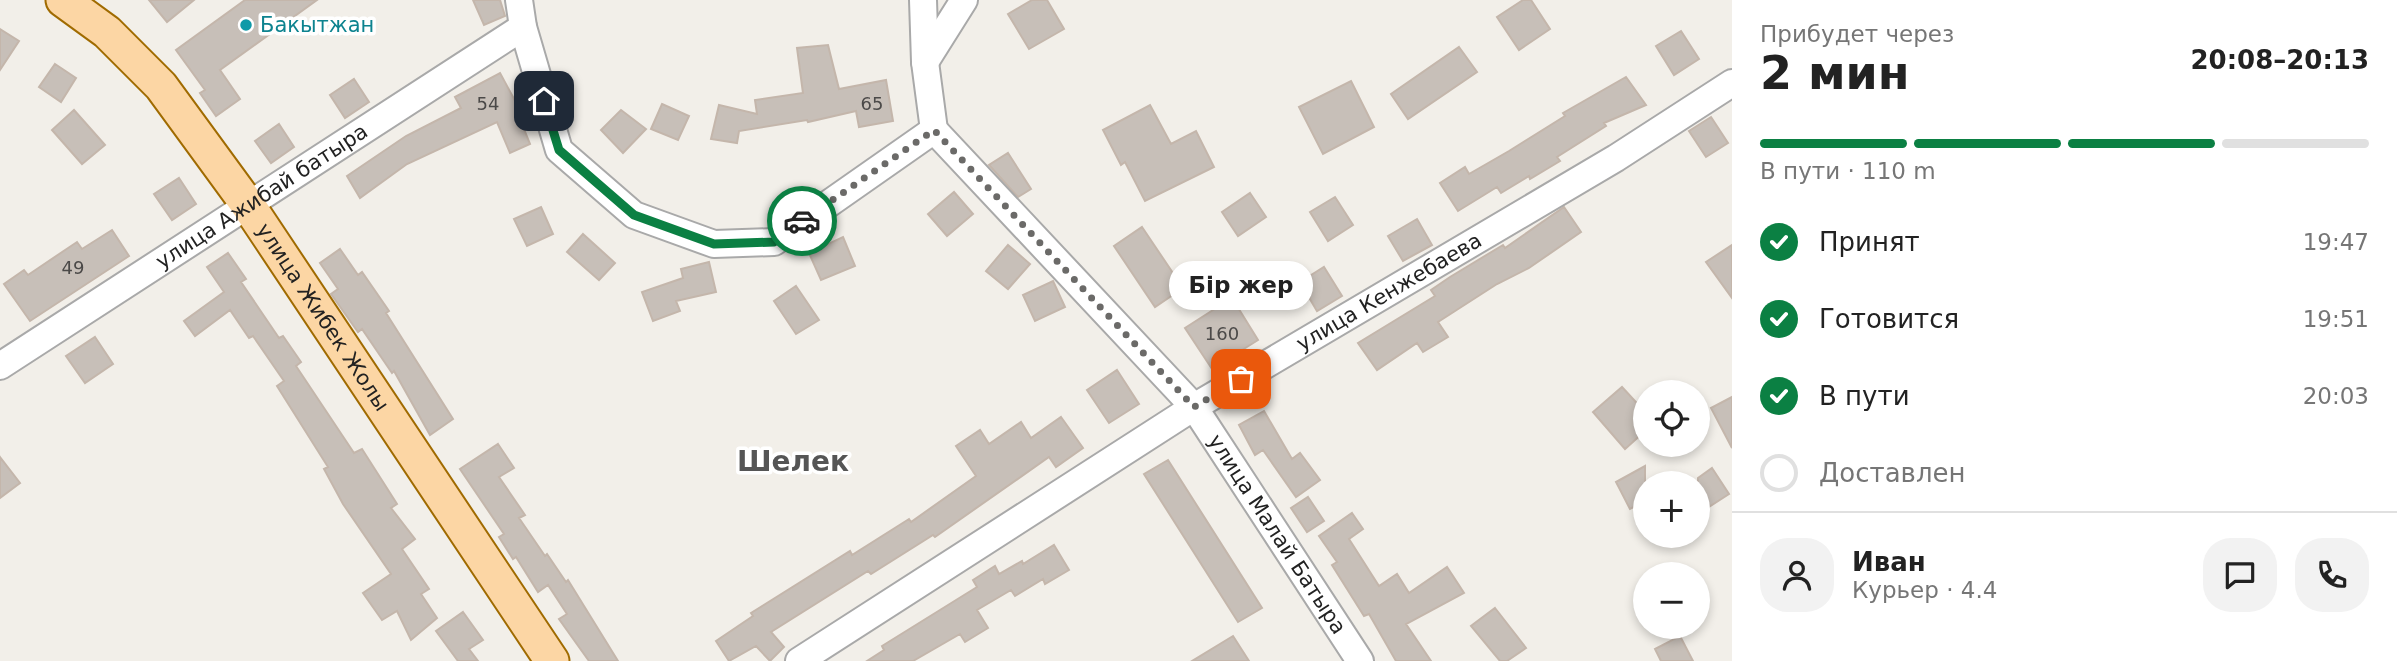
<!DOCTYPE html>
<html lang="ru">
<head>
<meta charset="utf-8">
<style>
  :root { --surface:#fff; --page:#f2f2f2; --text:#222; --muted:#767676; --line:#e0e0e0; --accent:#0b8043 }
  body { margin:0; font-family:"DejaVu Sans",sans-serif; background:var(--page); color:var(--text); height:100vh; display:flex; flex-direction:column; font-size:26px; white-space:nowrap }
  * { box-sizing:border-box; margin:0 }
  p { font-size:23px; color:var(--muted) }
  .icon { flex:none; width:38px; height:38px; fill:none; stroke:currentColor; stroke-width:2; stroke-linecap:round; stroke-linejoin:round }
  .map { position:relative; flex:1; overflow:hidden }
  .panel { display:flex; flex-direction:column; background:var(--surface); width:665px }
  .panel>* { flex:none }
  .tools { position:absolute; left:1633px; top:380px; display:grid; gap:14px }
  .tools a { display:grid; place-items:center; width:77px; height:77px; border-radius:50%; background:var(--surface); box-shadow:0 4px 10px #0003; font-size:35px }
  .pin { position:absolute; display:grid; place-items:center; width:60px; height:60px; color:#fff; margin:-30px; border-radius:14px; box-shadow:0 4px 10px #0006 }
  .courier { position:absolute; display:grid; place-items:center; width:70px; height:70px; margin:-35px; border:5px solid #0b8043; border-radius:50%; background:#fff; color:#222; box-shadow:0 2px 9px #0007 }
  .bubble { position:absolute; height:49px; border-radius:24px; background:var(--surface); box-shadow:0 4px 10px #0003; font-size:23px; font-weight:700; line-height:49px; text-align:center }
  .overview em { font-style:normal; font-weight:700 }
  .overview div { display:flex; flex-direction:column-reverse }
  .overview { display:flex; align-items:center; justify-content:space-between; height:119px; padding:0 28px }
  h1 { font-size:46px; font-weight:700; line-height:52px }
  .bar { display:grid; grid-template-columns:repeat(4,1fr); gap:10px 7px; align-content:center; height:84px; padding:0 28px }
  .bar i { height:9px; border-radius:5px; background:var(--line) }
  .bar .selected { background:var(--accent) }
  .bar p { grid-column:span 4 }
  .line { display:flex; align-items:center; gap:18px; padding:0 28px; border-top:2px solid var(--line) }
  .line div { flex:1 }
  .round { display:grid; place-items:center; flex:none; width:74px; height:74px; border-radius:28px; background:var(--page) }
  ol { padding:0 28px; list-style:none }
  li { display:flex; align-items:center; gap:21px; height:77px }
  li p { margin-inline-start:auto }
  li .icon { padding:7px; border-radius:50%; background:var(--accent); color:#fff; stroke-width:4 }
  li:last-child { color:var(--muted) }
  li i { width:38px; height:38px; border:4px solid var(--line); border-radius:50% }
  main { display:flex; flex:1; min-height:0 }
  .map>svg:first-child { display:block }
  .building { fill:#c7bfb8; stroke:#c4b6ab; stroke-width:2 }
  .lines { fill:none; stroke-linecap:round; stroke-linejoin:round }
  .minor-casing { stroke:#a9a9a9; stroke-width:30 }
  .major-casing { stroke:#a06b00; stroke-width:37 }
  .minor { stroke:#fff; stroke-width:26 }
  .major { stroke:#fcd6a4; stroke-width:33 }
  .done { stroke:#6b6a68; stroke-width:7; stroke-dasharray:0 12.6 }
  .route { stroke:#0b8043; stroke-width:9 }
  .culture-dot { fill:#0f9aa8; stroke:#fff; stroke-width:2.5 }
  .labels { text-anchor:middle; stroke-width:7; stroke-linejoin:round; paint-order:stroke }
  .number-label { font-size:18px; fill:#4b4948 }
  .culture-label { font-size:21px; fill:#0d838f; stroke:#fff; text-anchor:start }
  .street-label { font-size:21px; fill:#222; stroke:#fff }
  .district-label { font-size:28px; font-weight:bold; fill:#555; stroke:#fff }
</style>
</head>
<body>
<main>
<div class="map">
<svg width="1732" height="661" viewBox="0 0 1732 661">
  <rect width="100%" height="100%" fill="#f2efe9"/>
  <path class="building" d="M 149,0 L 194,0 L 167,22 Z
    M 245,0 L 317,0 L 220,70 L 240,99 L 216,116 L 200,93 L 205,90 L 176,50 Z
    M 473,0 L 500,0 L 505,16 L 484,25 Z
    M 1032,0 L 1047,0 L 1064,29 L 1029,49 L 1008,14 Z
    M 1523,0 L 1531,0 L 1550,29 L 1519,50 L 1497,17 Z
    M 0,29 L 19,41 L 0,70 Z
    M 1681,31 L 1699,59 L 1674,75 L 1656,46 Z
    M 828,45 L 839,89 L 886,80 L 893,121 L 859,127 L 856,111 L 808,122 L 807,120 L 739,131 L 737,143 L 711,139 L 719,105 L 757,114 L 755,100 L 803,93 L 797,48 Z
    M 1459,47 L 1477,72 L 1408,119 L 1391,94 Z
    M 55,64 L 76,78 L 61,102 L 39,87 Z
    M 500,73 L 520,110 L 517,112 L 530,144 L 510,153 L 497,122 L 407,164 L 360,198 L 347,176 L 406,136 L 461,108 L 455,97 Z
    M 1626,77 L 1646,105 L 1604,123 L 1606,126 L 1557,157 L 1560,161 L 1530,179 L 1529,176 L 1501,193 L 1497,187 L 1458,211 L 1440,183 L 1465,167 L 1469,174 L 1509,151 L 1565,116 L 1563,113 Z
    M 354,79 L 369,102 L 345,118 L 330,95 Z
    M 1351,81 L 1374,127 L 1323,154 L 1299,107 Z
    M 662,104 L 689,116 L 678,140 L 651,129 Z
    M 1150,105 L 1171,144 L 1196,131 L 1214,167 L 1145,201 L 1125,162 L 1121,165 L 1103,130 Z
    M 74,110 L 105,145 L 82,164 L 52,130 Z
    M 621,110 L 646,129 L 623,153 L 601,130 Z
    M 1711,117 L 1728,143 L 1706,157 L 1689,131 Z
    M 279,124 L 294,147 L 271,163 L 255,141 Z
    M 1008,153 L 1031,189 L 1018,197 L 989,165 Z
    M 179,178 L 196,204 L 172,220 L 154,194 Z
    M 954,192 L 973,214 L 947,236 L 928,214 Z
    M 1250,193 L 1266,217 L 1238,236 L 1222,212 Z
    M 1335,197 L 1353,225 L 1328,241 L 1310,212 Z
    M 541,207 L 553,234 L 527,246 L 514,219 Z
    M 1564,207 L 1581,232 L 1529,268 L 1497,284 L 1438,322 L 1448,337 L 1423,352 L 1417,343 L 1377,370 L 1358,343 L 1435,296 L 1431,290 L 1450,277 L 1503,245 L 1505,248 Z
    M 1417,219 L 1432,245 L 1403,261 L 1388,236 Z
    M 1142,227 L 1183,288 L 1155,307 L 1114,246 Z
    M 112,230 L 129,256 L 30,321 L 4,284 L 24,270 L 28,275 L 77,242 L 82,249 Z
    M 583,234 L 615,263 L 599,280 L 567,252 Z
    M 843,237 L 855,266 L 821,280 L 809,253 Z
    M 1008,245 L 1030,264 L 1008,289 L 986,271 Z
    M 1732,245 L 1732,298 L 1706,262 Z
    M 340,249 L 358,275 L 362,272 L 389,311 L 386,313 L 453,419 L 430,435 L 394,371 L 392,373 L 362,329 L 358,332 L 331,294 L 338,289 L 320,263 Z
    M 228,253 L 246,279 L 241,282 L 279,338 L 283,336 L 301,362 L 296,366 L 354,453 L 362,449 L 397,504 L 391,508 L 415,539 L 402,549 L 429,589 L 421,594 L 437,618 L 411,640 L 397,611 L 382,620 L 363,593 L 391,574 L 343,504 L 324,469 L 328,467 L 277,386 L 284,381 L 253,336 L 249,338 L 230,310 L 195,336 L 184,321 L 224,292 L 207,267 Z
    M 709,262 L 716,292 L 676,301 L 680,311 L 653,321 L 642,292 L 683,278 L 681,269 Z
    M 1324,267 L 1342,296 L 1317,311 L 1300,282 Z
    M 1053,281 L 1065,307 L 1035,321 L 1023,295 Z
    M 796,286 L 819,320 L 796,334 L 774,301 Z
    M 1232,298 L 1258,340 L 1212,369 L 1185,328 Z
    M 95,337 L 113,364 L 85,383 L 66,356 Z
    M 1117,370 L 1139,404 L 1109,423 L 1087,390 Z
    M 1622,387 L 1645,412 L 1645,431 L 1625,449 L 1593,412 Z
    M 1732,397 L 1732,448 L 1711,408 Z
    M 1264,411 L 1292,459 L 1300,453 L 1320,480 L 1296,497 L 1263,450 L 1255,455 L 1239,425 Z
    M 1061,417 L 1083,448 L 1056,467 L 1049,457 L 935,537 L 933,535 L 871,574 L 868,571 L 771,632 L 784,647 L 770,661 L 756,646 L 729,661 L 716,641 L 753,616 L 751,613 L 850,551 L 852,555 L 909,519 L 911,522 L 976,476 L 956,446 L 980,430 L 989,444 L 1021,422 L 1031,438 Z
    M 498,444 L 514,468 L 499,477 L 525,515 L 519,518 L 545,556 L 547,554 L 566,582 L 568,580 L 618,661 L 589,661 L 559,619 L 567,614 L 548,585 L 538,592 L 516,557 L 513,559 L 499,537 L 504,534 L 460,469 Z
    M 0,457 L 20,483 L 0,498 Z
    M 1168,460 L 1262,608 L 1238,622 L 1144,474 Z
    M 1645,466 L 1645,501 L 1630,509 L 1616,482 Z
    M 1712,468 L 1729,494 L 1698,514 L 1698,478 Z
    M 1308,497 L 1324,521 L 1307,532 L 1291,508 Z
    M 1352,513 L 1363,529 L 1349,539 L 1379,586 L 1397,574 L 1409,593 L 1447,567 L 1464,593 L 1406,624 L 1431,661 L 1396,661 L 1369,614 L 1364,616 L 1332,565 L 1337,562 L 1319,536 Z
    M 1054,545 L 1069,570 L 1045,584 L 1043,579 L 1015,596 L 1011,590 L 977,610 L 988,628 L 965,642 L 960,634 L 913,661 L 867,661 L 884,650 L 882,646 L 977,587 L 973,580 L 995,566 L 999,574 L 1022,561 L 1023,564 Z
    M 1495,608 L 1526,648 L 1507,661 L 1500,661 L 1471,626 Z
    M 463,612 L 483,640 L 469,649 L 478,661 L 458,661 L 436,631 Z
    M 1233,636 L 1249,661 L 1192,661 Z
    M 1680,636 L 1693,661 L 1661,661 L 1655,649 Z"/>
  <g class="lines">
    <defs>
      <g id="minor">
        <path id="s1" d="M 519,0 L 523,27 L 559,150 L 634,215 L 714,244 L 774,242 L 934,130 L 1194,407 L 1360,661"/>
        <path d="M 923,0 L 925,62 L 934,130"/>
        <path d="M 925,62 L 964,0"/>
        <path id="s2" d="M 0,366 L 523,27"/>
        <path id="s3" d="M 799,661 L 1194,407 L 1616,158 L 1732,83"/>
      </g>
      <g id="major">
        <path id="s4" d="M 63,0 L 107,32 L 161,86 L 248,205 L 552,661"/>
      </g>
    </defs>
    <use href="#minor" class="minor-casing"/>
    <use href="#major" class="major-casing"/>
    <use href="#minor" class="minor"/>
    <use href="#major" class="major"/>
  </g>
  <g class="lines">
    <path class="done" d="M 802,221 L 934,130 L 1194,407 L 1241,379"/>
    <path class="route" d="M 544,101 L 559,150 L 634,215 L 714,244 L 774,242 L 802,221"/>
  </g>
  <circle class="culture-dot" cx="246" cy="25" r="7"/>
  <g class="labels">
    <g class="number-label">
      <text x="488" y="110">54</text>
      <text x="872" y="110">65</text>
      <text x="73" y="274">49</text>
      <text x="1222" y="340">160</text>
    </g>
    <g class="culture-label">
      <text x="260" y="32">Бакытжан</text>
    </g>
    <g class="street-label">
      <text dy="7" stroke="none"><textPath href="#s2" startOffset="312">улица Ажибай батыра</textPath></text>
      <text dy="7" stroke="none"><textPath href="#s3" startOffset="696">улица Кенжебаева</textPath></text>
      <text dy="7" stroke="none"><textPath href="#s4" startOffset="413">улица Жибек Жолы</textPath></text>
      <text dy="7" stroke="none"><textPath href="#s1" startOffset="1127">улица Малай Батыра</textPath></text>
    </g>
    <g class="district-label">
      <text x="793" y="471">Шелек</text>
    </g>
  </g>
</svg>
<div class="tools">
<a><svg class="icon" aria-label="locate" viewBox="0 0 24 24"><circle cx="12" cy="12" r="6"/><path d="M12 2v4M12 18v4M2 12h4M18 12h4"/></svg></a>
<a>+</a>
<a>−</a>
</div>
<div class="pin" style="left:1241px;top:379px;background:#ea580c"><svg class="icon" aria-label="bag" viewBox="0 0 24 24"><path d="M5 8h14l-1 12H6zM9 8a3 3 0 0 1 6 0"/></svg></div>
<div class="pin" style="left:544px;top:101px;background:#1f2937"><svg class="icon" aria-label="home" viewBox="0 0 24 24"><path d="M3 11l9-7 9 7M6 9v11h12V9"/></svg></div>
<div class="courier" style="left:802px;top:221px"><svg class="icon" aria-label="car" viewBox="0 0 24 24"><path d="M5 17H2v-5l4-1 3-4h7l3 4 3 1v5h-3M9 17h6M6 11h13"/><circle cx="7" cy="17" r="2"/><circle cx="17" cy="17" r="2"/></svg></div>
<div class="bubble" style="left:1169px;top:261px;width:144px">Бір жер</div>
</div>
<section class="panel">
<div class="overview"><div><h1>2 мин</h1><p>Прибудет через</p></div><em>20:08–20:13</em></div>
<div class="bar"><i class="selected"></i><i class="selected"></i><i class="selected"></i><i></i><p>В пути · 110 m</p></div>
<ol>
<li><svg class="icon" aria-label="check" viewBox="0 0 24 24"><path d="M5 12l5 5 9-10"/></svg>Принят<p>19:47</p></li>
<li><svg class="icon" aria-label="check" viewBox="0 0 24 24"><path d="M5 12l5 5 9-10"/></svg>Готовится<p>19:51</p></li>
<li><svg class="icon" aria-label="check" viewBox="0 0 24 24"><path d="M5 12l5 5 9-10"/></svg>В пути<p>20:03</p></li>
<li><i></i>Доставлен</li>
</ol>
<div class="line" style="height:126px"><a class="round"><svg class="icon" aria-label="person" viewBox="0 0 24 24"><circle cx="12" cy="8" r="4"/><path d="M4 21q1-7 8-7t8 7"/></svg></a><div><b>Иван</b><p>Курьер · 4.4</p></div><a class="round"><svg class="icon" aria-label="chat" viewBox="0 0 24 24"><path d="M4 5h16v11H9l-5 4z"/></svg></a><a class="round"><svg class="icon" aria-label="phone" viewBox="0 0 24 24"><path d="M5 4h4l2 5-3 2q2 4 5 5l2-3 5 2v4C11 20 4 13 5 4z"/></svg></a></div>
</section>
</main>
</body>
</html>
